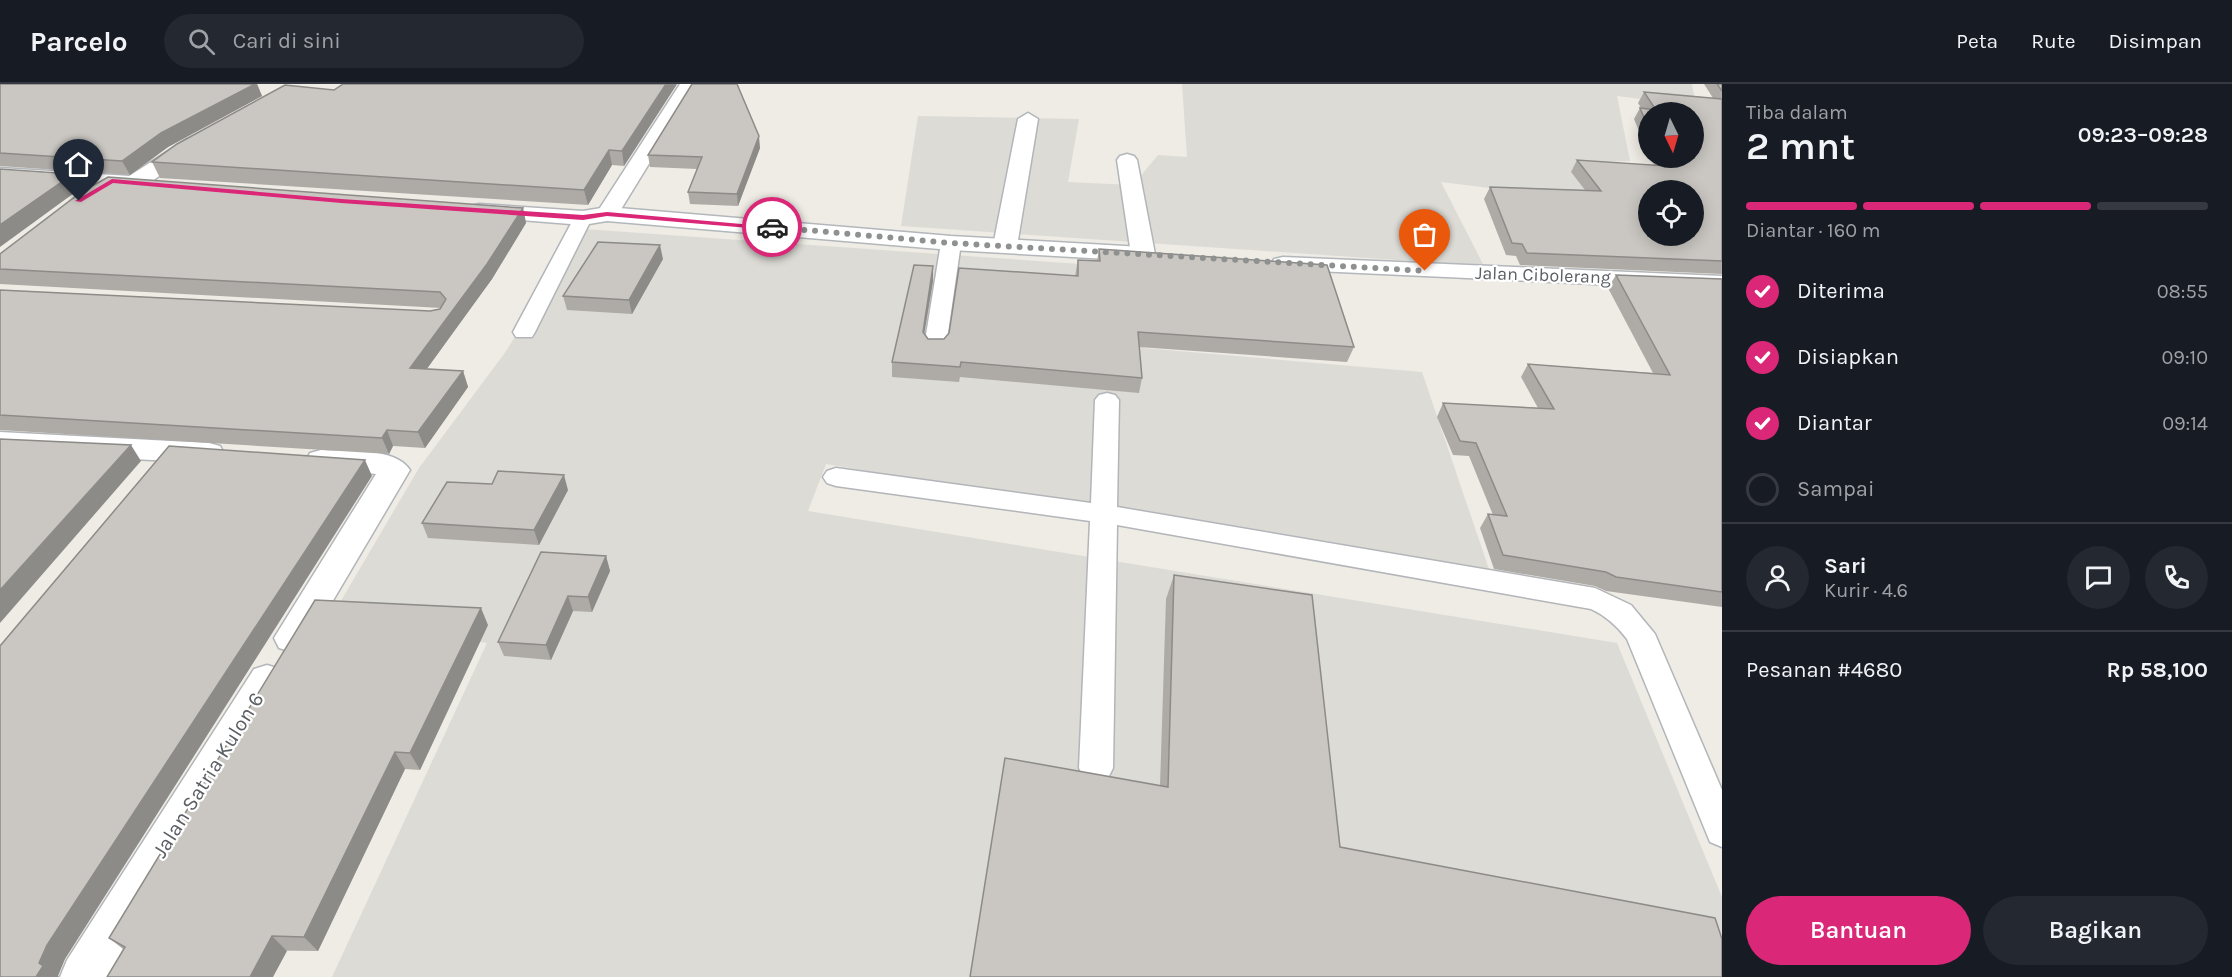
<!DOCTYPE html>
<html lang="id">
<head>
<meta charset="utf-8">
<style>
  :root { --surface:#171b24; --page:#242831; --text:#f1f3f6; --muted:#9ea1a6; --line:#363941; --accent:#db2777 }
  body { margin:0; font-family:Karla,sans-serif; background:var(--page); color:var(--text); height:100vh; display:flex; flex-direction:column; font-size:22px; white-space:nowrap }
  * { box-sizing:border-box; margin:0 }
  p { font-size:20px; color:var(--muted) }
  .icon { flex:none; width:33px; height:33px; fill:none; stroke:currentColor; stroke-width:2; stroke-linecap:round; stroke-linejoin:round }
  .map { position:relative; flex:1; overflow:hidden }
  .panel { display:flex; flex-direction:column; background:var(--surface); width:510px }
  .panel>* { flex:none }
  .needle { width:39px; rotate:175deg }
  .controls { position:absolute; left:1638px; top:18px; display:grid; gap:12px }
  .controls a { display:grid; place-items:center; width:66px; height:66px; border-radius:50%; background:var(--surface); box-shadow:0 3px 15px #0003; font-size:30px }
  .pin { position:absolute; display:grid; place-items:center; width:51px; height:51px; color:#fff; margin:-62px -26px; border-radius:50% 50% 50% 0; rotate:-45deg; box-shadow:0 0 6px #0007 }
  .pin .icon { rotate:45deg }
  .courier { position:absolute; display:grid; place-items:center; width:60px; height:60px; margin:-30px; border:4px solid #db2777; border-radius:50%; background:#fff; color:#222; box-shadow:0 2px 8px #0007 }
  .summary em { font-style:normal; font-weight:600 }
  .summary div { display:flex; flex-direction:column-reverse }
  .summary { display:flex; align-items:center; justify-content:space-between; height:102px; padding:0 24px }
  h1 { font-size:39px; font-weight:600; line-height:45px }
  .bar { display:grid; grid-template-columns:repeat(4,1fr); gap:9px 6px; align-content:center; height:72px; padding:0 24px }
  .bar i { height:8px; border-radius:4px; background:var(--line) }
  .bar .on { background:var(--accent) }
  .bar p { grid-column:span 4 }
  .line { display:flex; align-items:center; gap:15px; padding:0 24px; border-top:2px solid var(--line) }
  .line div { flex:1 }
  .round { display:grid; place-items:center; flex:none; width:63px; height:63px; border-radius:32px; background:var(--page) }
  ol { padding:0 24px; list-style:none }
  li { display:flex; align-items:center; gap:18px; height:66px }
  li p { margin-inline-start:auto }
  li .icon { padding:6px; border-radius:50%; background:var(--accent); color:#fff; stroke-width:4 }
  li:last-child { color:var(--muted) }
  li i { width:33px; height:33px; border:3px solid var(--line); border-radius:50% }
  .primary-button { display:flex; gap:12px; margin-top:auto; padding:12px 24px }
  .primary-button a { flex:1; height:69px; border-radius:36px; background:var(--accent); color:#fff; font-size:24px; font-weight:600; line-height:69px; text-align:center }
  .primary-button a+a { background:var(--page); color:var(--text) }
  header { display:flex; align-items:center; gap:36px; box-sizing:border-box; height:84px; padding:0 30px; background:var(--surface); border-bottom:2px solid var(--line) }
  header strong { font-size:28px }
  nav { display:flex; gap:33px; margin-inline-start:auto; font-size:21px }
  .search { width:420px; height:54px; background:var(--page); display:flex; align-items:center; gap:15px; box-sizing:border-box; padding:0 21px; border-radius:33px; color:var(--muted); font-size:22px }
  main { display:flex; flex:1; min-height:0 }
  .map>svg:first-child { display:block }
  .industrial { fill:#dddbd6 }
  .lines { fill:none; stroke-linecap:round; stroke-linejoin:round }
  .lane-casing { stroke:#b2b5b9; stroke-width:3 }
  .street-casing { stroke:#b2b5b9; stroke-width:3 }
  .secondary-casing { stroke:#b3b7bb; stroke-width:3 }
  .lane { fill:#fff; fill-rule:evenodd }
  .street { fill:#fff; fill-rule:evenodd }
  .secondary { fill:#fff; fill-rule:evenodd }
  .wall { fill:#aeaba7 }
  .shaded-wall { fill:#8d8b88 }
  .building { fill:#cac7c2; stroke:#8d8b88; stroke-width:1.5; fill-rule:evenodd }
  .route { fill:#db2777 }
  .done { stroke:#8f9191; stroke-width:6; stroke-dasharray:0 10.8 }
  .labels { text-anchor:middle; stroke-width:4.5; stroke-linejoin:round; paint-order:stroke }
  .far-street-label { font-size:18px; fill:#5c6064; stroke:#fff }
  .street-label { font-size:21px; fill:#5c6064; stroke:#fff }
</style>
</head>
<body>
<header>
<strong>Parcelo</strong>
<div class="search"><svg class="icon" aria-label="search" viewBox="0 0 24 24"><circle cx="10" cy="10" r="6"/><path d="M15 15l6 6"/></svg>Cari di sini</div>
<nav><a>Peta</a><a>Rute</a><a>Disimpan</a></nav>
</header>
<main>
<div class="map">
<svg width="1722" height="893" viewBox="0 0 1722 893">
  <rect width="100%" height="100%" fill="#eeece4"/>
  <path class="industrial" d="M 1182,0 L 1692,0 L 1696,22 L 1617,12 L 1630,77 L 1577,79 L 1620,120 L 1441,98 L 1484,182 L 901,142 L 918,32 L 1079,35 L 1068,98 L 1133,101 L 1158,71 L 1187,73 Z
    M 584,145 L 1137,184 L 1144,264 L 1422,288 L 1492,494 L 826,380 L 808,427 L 1617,559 L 1722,813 L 1722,893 L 332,893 L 487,559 L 329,537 L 419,384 L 504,270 Z"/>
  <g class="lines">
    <defs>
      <path id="lane" d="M 583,128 L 592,134 L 535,248 L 532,253 L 516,253 L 513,248 L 574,134 Z
        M 951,153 L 961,159 L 946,263 L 943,268 L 927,268 L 924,263 L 941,159 Z
        M 1107,309 L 1115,311 L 1119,316 L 1117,423 L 1595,504 L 1631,521 L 1655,550 L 1722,706 L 1722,763 L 1710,758 L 1627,555 C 1617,542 1606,532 1591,525 L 1117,441 L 1113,684 L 1108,694 L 1096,699 L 1084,694 L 1079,684 L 1090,437 L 836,402 L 827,399 L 823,393 L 827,387 L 836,384 L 1091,419 L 1095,316 L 1099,311 Z"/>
      <path id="street" d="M 680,0 L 698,0 L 615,135 L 599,135 L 596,130 Z
        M 1028,29 L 1038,35 L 1017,162 L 1013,167 L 997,167 L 993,162 L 1018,35 Z
        M 194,53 L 201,55 L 204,59 L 201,63 L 142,104 L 126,104 L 123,99 L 126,94 L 187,55 Z
        M 1127,70 L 1134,72 L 1137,76 L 1155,170 L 1151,175 L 1143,177 L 1135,175 L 1131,170 L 1117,76 L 1120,72 Z
        M 0,348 L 209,359 L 220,362 L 224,369 L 220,376 L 209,379 L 0,368 Z
        M 321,366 C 346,368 394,362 410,386 L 305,564 L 292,568 L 279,564 L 274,554 L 376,390 L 310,383 L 306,376 L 310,369 Z
        M 267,581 L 280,585 L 286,596 L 111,893 L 60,893 L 67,876 L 254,585 Z"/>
      <path id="secondary" d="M 0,84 L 146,93 L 154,95 L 157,100 L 154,105 L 146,107 L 0,96 Z
        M 479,120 L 583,127 L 607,123 L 951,152 L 1142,163 L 1150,165 L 1154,170 L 1150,175 L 1142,177 L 951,166 L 607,137 L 583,141 L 471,132 L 468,127 L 471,122 Z
        M 1283,173 L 1722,192 L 1722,206 L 1274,185 L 1271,180 L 1274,175 Z"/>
    </defs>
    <use href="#lane" class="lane-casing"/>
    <use href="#street" class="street-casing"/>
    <use href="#secondary" class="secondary-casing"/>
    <use href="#lane" class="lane"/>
    <use href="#street" class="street"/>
    <use href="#secondary" class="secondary"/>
  </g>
  <path class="wall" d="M 0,0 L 257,0 L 262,12 L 168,63 L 130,91 L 0,82 Z
    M 343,0 L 677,0 L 624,82 L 612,81 L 588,121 L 160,94 L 152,78 L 334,6 Z
    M 1704,0 L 1722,0 L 1722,190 L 1520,181 L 1516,172 L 1506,171 L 1484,115 L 1490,103 L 1585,106 L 1571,88 L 1577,76 L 1654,81 L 1651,74 L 1694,74 L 1648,28 L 1648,69 L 1634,35 L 1640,24 L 1641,24 L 1638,19 L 1644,8 L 1713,14 Z
    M 760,64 L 738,122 L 690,120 L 688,108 L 697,85 L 650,83 L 648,71 Z
    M 523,124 L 526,139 L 492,195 L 426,285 L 463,287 L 468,303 L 425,364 L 393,362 L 389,370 L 0,346 L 0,206 L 430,227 L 440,225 L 441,224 L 0,200 L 0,170 Z
    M 1099,165 L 1354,263 L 1347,278 L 1139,263 L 1142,294 L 1139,309 L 960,293 L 959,298 L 892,293 L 892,278 L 933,182 L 933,197 L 924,250 L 928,255 L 944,255 L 1075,192 L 1078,176 L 1097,177 Z
    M 663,175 L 632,230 L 567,226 L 563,212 Z
    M 1616,191 L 1722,195 L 1722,523 L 1606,507 L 1595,502 L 1494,485 L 1480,444 L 1488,430 L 1493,431 L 1469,372 L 1453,371 L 1437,333 L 1443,319 L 1538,324 L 1521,293 L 1528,280 L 1653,289 L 1608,204 Z
    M 568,406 L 539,461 L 428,454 L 422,439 Z
    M 606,472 L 610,487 L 592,528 L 573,527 L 551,576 L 504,572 L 498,558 Z
    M 1174,491 L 1340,763 L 1722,893 L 970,893 L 1005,674 L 1160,702 L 1166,515 Z
    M 488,541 L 420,686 L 405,685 L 318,867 L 123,865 L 109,854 Z"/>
  <path class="shaded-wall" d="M 255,0 L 257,0 L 262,12 L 168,63 L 130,91 L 122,77 L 161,49 Z
    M 666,0 L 677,0 L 624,82 L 622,67 Z
    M 759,52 L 760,64 L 738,122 L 737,110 Z
    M 609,66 L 612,81 L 588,121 L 584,106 Z
    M 73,90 L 81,104 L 0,163 L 0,141 Z
    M 523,124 L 526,139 L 492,195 L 416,300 L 410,284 Z
    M 660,161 L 663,175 L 632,230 L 629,216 Z
    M 933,182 L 933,197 L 922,263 L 923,248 Z
    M 463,287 L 468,303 L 425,364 L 418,348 Z
    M 387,346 L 393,362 L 389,370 L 382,354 Z
    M 131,361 L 141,377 L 0,539 L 0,506 Z
    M 365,376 L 372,392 L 65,875 L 58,892 L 59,893 L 36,893 L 39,879 L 47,861 Z
    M 564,391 L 568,406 L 539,461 L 534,446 Z
    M 606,472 L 610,487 L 592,528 L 588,513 Z
    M 568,512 L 573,527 L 551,576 L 546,561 Z
    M 481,524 L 488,541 L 420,686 L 410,669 Z
    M 395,668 L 405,685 L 318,867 L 304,853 Z
    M 272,852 L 287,867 L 273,893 L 250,893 Z"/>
  <path class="building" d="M 0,0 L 255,0 L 161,49 L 122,77 L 0,69 Z
    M 343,0 L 666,0 L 622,67 L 609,66 L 584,106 L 152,78 L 177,60 L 285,1 L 334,6 Z
    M 692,0 L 737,0 L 759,52 L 737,110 L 688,108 L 702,73 L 648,71 Z
    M 1717,0 L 1722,0 L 1722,7 Z
    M 1644,8 L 1722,15 L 1722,177 L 1527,169 L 1522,160 L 1512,159 L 1490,103 L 1601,107 L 1577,76 L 1666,82 L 1662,74 L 1694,74 L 1694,28 L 1648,28 L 1648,43 L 1640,24 L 1656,26 ZM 1648,106 L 1694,106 L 1694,152 L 1648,152 Z
    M 0,85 L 73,90 L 0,141 Z
    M 108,93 L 523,124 L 487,180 L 410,284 L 463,287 L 418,348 L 387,346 L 382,354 L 0,331 L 0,206 L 430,227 L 440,225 L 446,215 L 440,208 L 0,185 L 0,170 L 80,109 Z
    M 598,158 L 660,161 L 629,216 L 563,212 Z
    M 1099,165 L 1327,181 L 1354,263 L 1138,248 L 1142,294 L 961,278 L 960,283 L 892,278 L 914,181 L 933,182 L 923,248 L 928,255 L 944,255 L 949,249 L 959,184 L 1078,192 L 1078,176 L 1100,177 Z
    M 1616,191 L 1722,195 L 1722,508 L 1616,493 L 1606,488 L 1503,471 L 1488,430 L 1507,432 L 1476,359 L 1460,357 L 1443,319 L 1554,325 L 1528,280 L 1670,291 Z
    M 0,355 L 131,361 L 0,506 Z
    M 169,362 L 365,376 L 47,861 L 39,879 L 43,882 L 36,893 L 0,893 L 0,562 Z
    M 498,387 L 564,391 L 534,446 L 422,439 L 447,398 L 492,400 Z
    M 541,468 L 606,472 L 588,513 L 568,512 L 546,561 L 498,558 Z
    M 1174,491 L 1312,511 L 1340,763 L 1715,834 L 1722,855 L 1722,893 L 970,893 L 1005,674 L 1168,703 Z
    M 315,516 L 481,524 L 410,669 L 395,668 L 304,853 L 272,852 L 250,893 L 107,893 L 125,863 L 109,854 Z"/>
  <path class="route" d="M 112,95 L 341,115 L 583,131 L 607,128 L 775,143 L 772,146 L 607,132 L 583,136 L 341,119 L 113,99 L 81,118 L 75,117 Z"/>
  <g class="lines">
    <path class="done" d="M 772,143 L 951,159 L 1425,187"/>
  </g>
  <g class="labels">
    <g class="far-street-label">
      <text transform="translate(1543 191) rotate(2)" y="6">Jalan Cibolerang</text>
    </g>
    <g class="street-label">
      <text transform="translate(208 691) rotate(-58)" y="7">Jalan Satria Kulon 6</text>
    </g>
  </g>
</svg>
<div class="controls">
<a><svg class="needle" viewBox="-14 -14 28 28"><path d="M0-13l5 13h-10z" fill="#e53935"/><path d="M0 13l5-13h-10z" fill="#9ea1a6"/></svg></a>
<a><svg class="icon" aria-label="locate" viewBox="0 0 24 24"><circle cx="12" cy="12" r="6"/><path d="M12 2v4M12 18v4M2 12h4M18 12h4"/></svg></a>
</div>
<div class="pin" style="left:1425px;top:187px;background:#ea580c"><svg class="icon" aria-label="bag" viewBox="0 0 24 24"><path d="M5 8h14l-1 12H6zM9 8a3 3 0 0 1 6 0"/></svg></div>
<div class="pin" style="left:79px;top:117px;background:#1f2937"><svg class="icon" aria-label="home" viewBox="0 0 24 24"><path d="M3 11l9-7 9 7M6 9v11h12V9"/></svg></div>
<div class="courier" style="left:772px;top:143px"><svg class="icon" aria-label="car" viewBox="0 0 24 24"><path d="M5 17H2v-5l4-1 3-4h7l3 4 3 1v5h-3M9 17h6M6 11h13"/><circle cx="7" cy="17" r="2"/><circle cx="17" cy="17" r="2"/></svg></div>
</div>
<section class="panel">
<div class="summary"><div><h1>2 mnt</h1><p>Tiba dalam</p></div><em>09:23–09:28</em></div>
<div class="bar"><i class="on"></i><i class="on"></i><i class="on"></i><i></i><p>Diantar · 160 m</p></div>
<ol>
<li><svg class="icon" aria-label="check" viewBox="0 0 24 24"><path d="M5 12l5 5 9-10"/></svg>Diterima<p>08:55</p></li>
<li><svg class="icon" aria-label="check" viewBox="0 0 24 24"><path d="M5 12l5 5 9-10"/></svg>Disiapkan<p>09:10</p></li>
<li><svg class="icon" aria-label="check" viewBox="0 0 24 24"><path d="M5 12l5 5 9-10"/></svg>Diantar<p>09:14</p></li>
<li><i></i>Sampai</li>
</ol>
<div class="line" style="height:108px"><a class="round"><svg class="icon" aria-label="person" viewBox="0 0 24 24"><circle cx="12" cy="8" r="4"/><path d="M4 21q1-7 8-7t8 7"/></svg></a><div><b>Sari</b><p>Kurir · 4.6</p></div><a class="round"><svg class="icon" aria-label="chat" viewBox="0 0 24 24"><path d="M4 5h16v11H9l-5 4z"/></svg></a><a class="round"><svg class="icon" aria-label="phone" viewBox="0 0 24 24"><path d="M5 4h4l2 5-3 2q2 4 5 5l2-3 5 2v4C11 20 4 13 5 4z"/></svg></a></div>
<div class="line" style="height:78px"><div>Pesanan #4680</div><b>Rp 58,100</b></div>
<div class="primary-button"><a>Bantuan</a><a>Bagikan</a></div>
</section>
</main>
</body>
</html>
